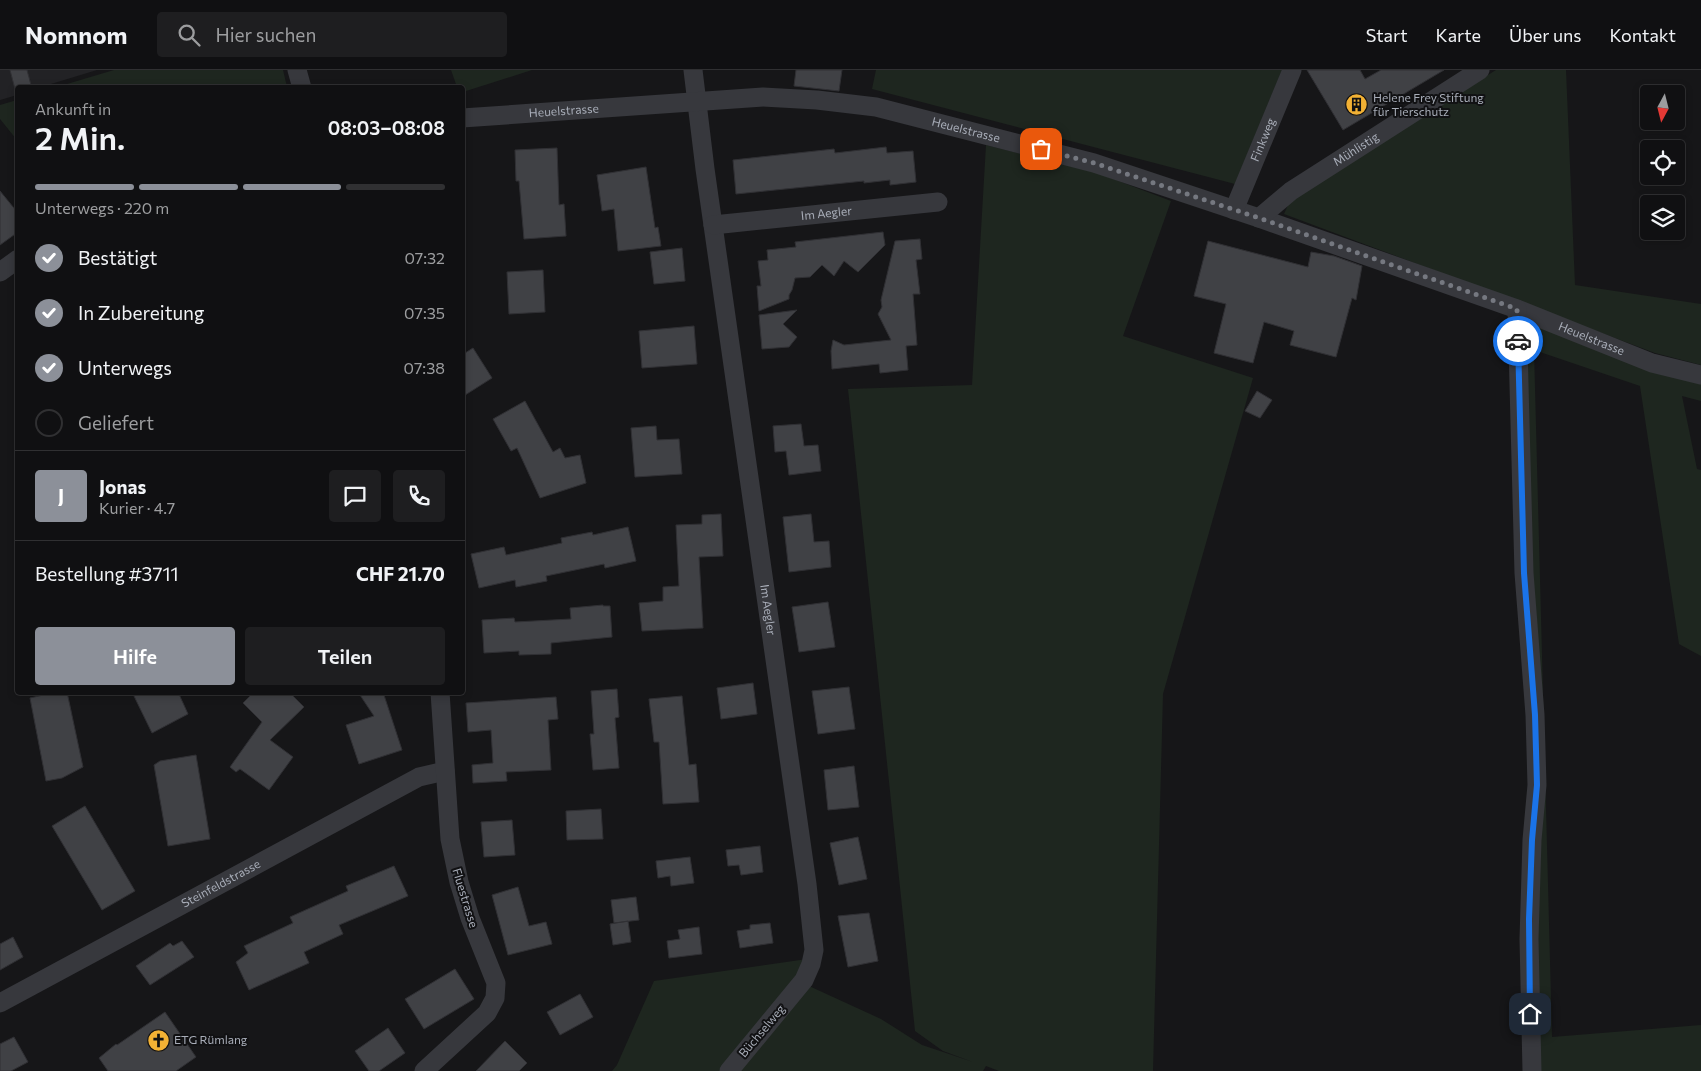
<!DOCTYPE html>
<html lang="de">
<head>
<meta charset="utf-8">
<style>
  :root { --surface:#101012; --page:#1e1e20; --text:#f1f3f6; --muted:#9c9d9f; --line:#303032; --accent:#8c9099 }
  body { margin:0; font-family:Commissioner,sans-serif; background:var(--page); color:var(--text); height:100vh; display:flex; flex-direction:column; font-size:19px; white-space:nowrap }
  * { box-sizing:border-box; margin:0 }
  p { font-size:16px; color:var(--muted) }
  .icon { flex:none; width:28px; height:28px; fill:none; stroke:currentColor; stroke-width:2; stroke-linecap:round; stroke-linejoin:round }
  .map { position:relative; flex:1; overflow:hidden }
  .panel { position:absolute; left:15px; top:15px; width:450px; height:610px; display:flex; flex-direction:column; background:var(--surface); border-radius:5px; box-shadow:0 2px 8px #0003,0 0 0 1px var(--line) }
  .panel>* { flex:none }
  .needle { width:32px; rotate:187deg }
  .buttons { position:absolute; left:1640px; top:15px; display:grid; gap:10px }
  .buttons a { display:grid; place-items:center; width:45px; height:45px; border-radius:5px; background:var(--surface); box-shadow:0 2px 8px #0003,0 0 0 1px var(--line); font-size:25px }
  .pin { position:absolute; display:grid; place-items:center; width:42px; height:42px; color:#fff; margin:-21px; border-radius:10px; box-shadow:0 2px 8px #0006 }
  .courier { position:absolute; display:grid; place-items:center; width:50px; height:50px; margin:-25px; border:4px solid #1a73e8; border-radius:50%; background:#fff; color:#222; box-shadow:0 1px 6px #0007 }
  .headline em { font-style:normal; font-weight:600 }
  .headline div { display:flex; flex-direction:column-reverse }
  .headline { display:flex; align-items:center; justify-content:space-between; height:85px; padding:0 20px }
  h1 { font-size:32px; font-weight:600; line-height:38px }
  .bar { display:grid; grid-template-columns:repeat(4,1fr); gap:8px 5px; align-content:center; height:60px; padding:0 20px }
  .bar i { height:6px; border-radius:4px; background:var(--line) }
  .bar .current { background:var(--accent) }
  .bar p { grid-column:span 4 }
  .line { display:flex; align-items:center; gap:12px; padding:0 20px; border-top:1px solid var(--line) }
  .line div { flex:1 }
  .round { display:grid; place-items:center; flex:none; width:52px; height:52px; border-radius:5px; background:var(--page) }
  ol { padding:0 20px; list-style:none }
  li { display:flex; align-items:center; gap:15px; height:55px }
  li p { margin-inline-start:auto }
  li .icon { padding:5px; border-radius:50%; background:var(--accent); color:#fff; stroke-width:4 }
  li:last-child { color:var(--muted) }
  li i { width:28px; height:28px; border:2px solid var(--line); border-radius:50% }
  .action { display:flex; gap:10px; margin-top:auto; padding:10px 20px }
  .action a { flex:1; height:58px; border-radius:5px; background:var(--accent); color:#fff; font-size:20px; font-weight:600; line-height:58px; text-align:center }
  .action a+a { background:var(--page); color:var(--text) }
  header { display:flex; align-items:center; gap:30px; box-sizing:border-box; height:70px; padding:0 25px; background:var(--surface); border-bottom:1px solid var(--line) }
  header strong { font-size:24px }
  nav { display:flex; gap:28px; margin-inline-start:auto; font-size:18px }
  .search { width:350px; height:45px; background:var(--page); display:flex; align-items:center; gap:12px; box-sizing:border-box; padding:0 18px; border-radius:5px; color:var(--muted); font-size:19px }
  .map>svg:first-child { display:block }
  .built { fill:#222225 }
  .green { fill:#1e261f }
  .building { fill:#404145; stroke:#303034 }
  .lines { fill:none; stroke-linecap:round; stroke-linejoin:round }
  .street { stroke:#37383d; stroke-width:19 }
  .done { stroke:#757880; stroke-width:5; stroke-dasharray:0 9 }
  .route { stroke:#1a73e8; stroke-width:6 }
  .labels { text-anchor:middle; stroke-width:4; stroke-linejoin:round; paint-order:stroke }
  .poi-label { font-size:12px; fill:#a8adb8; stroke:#111113; text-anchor:start }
  .street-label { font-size:12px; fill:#a8adb8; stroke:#111113 }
</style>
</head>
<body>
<header>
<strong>Nomnom</strong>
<div class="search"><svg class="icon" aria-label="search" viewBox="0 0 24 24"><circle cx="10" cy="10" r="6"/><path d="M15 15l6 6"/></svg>Hier suchen</div>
<nav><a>Start</a><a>Karte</a><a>Über uns</a><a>Kontakt</a></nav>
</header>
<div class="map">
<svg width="1701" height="1001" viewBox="0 0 1701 1001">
  <rect width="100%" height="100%" fill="#161618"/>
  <path class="built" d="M 0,0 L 97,0 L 41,17 L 18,18 L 17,25 L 0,30 Z"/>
  <path class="green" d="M 114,0 L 283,0 L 287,17 L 57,17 Z
    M 451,0 L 532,0 L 463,22 L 462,18 L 457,17 Z
    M 876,0 L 1282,0 L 1235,114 L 872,19 Z
    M 1496,0 L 1566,0 L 1575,215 L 1701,234 L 1701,295 L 1655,283 L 1284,144 L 1291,128 Z
    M 17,30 L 18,30 L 17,70 L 0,49 L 0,35 Z
    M 986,75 L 1095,102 L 1171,131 L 1123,266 L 1253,308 L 1163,624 L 1153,1001 L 999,1001 L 986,996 L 983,1001 L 612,1001 L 617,995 L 654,911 L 807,889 L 809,916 L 881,949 L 922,975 L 973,992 L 943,981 L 915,961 L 848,319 L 972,315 Z
    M 1520,249 L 1701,312 L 1701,331 L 1682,326 L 1697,399 L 1701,400 L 1701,586 L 1679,574 L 1640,316 L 1534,280 L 1552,967 L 1701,955 L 1701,1001 L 1537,1001 Z"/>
  <path class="building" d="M 10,0 L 27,0 L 31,15 L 15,19 Z
    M 796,0 L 842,0 L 839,21 L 794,16 Z
    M 1307,0 L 1360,0 L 1365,9 L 1381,0 L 1444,0 L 1343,60 Z
    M 886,77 L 887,83 L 913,81 L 916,112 L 890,115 L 890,110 L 864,113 L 864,111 L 736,124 L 733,90 L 834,79 L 835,83 Z
    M 557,78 L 559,135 L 564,134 L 566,166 L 524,169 L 519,111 L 516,111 L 515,80 Z
    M 646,97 L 655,158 L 658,157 L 661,176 L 618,181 L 614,139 L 602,141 L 597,105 Z
    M 0,121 L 18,143 L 18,162 L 0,175 Z
    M 883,162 L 885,175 L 858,202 L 844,191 L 834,206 L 822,195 L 810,207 L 795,208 L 792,220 L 789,225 L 789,229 L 759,241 L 757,216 L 761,216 L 758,191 L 768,190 L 767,180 L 796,177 L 795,172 Z
    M 920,169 L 922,189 L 916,190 L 920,224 L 913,224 L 917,275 L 906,276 L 908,300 L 880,303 L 879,294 L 832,299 L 831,281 L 833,270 L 844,275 L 891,270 L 878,244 L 882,237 L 881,230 L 895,171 Z
    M 1208,171 L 1308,197 L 1311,182 L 1334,186 L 1362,196 L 1356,230 L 1352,228 L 1336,287 L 1290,275 L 1294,261 L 1264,252 L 1253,293 L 1214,283 L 1226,234 L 1194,226 Z
    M 682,178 L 685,211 L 654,214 L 650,182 Z
    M 543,200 L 545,242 L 509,244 L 507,202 Z
    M 797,240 L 783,254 L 797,267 L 789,277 L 762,279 L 759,245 Z
    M 694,256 L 697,294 L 642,298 L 639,261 Z
    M 473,278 L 492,308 L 462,327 L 462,285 Z
    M 1257,321 L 1272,330 L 1260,348 L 1245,341 Z
    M 525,331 L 553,382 L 560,378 L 565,388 L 580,385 L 586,413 L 540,428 L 517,378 L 511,381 L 493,349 Z
    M 801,354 L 804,376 L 818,375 L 821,401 L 789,405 L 786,381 L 775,382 L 773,356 Z
    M 656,356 L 657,370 L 679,369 L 682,404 L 635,407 L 631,358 Z
    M 721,444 L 723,486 L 699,487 L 703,558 L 642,561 L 639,533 L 663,531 L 663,517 L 679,516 L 676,455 L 702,454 L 702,445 Z
    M 811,444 L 814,472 L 829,471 L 831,497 L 789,502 L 783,447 Z
    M 628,457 L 636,491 L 605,498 L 604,494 L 546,506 L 547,511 L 516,517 L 515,510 L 479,518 L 471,484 L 504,477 L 506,485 L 562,473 L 561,468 L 592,462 L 593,465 Z
    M 828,532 L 835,577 L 799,582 L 792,537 Z
    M 603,535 L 603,536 L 610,536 L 612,567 L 551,573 L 551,584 L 519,585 L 519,581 L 484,583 L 482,550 L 514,548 L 515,552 L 571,549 L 570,538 Z
    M 753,613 L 757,644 L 721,649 L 717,618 Z
    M 849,617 L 855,659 L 818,664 L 812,621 Z
    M 617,619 L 619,647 L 615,648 L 619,698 L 593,700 L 590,664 L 594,664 L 591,621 Z
    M 57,622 L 67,622 L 83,697 L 62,708 L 46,711 L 30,628 Z
    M 132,622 L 178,622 L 188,644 L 152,663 Z
    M 254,622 L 289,622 L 304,637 L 270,670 L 293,687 L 269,720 L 240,699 L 236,702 L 230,697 L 262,652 L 243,633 Z
    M 358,622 L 383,622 L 402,680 L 359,694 L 346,655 L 374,646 Z
    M 682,626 L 689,695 L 696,694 L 699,732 L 663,734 L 659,672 L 654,672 L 649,629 Z
    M 556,627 L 558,649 L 548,650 L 551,700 L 506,702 L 507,711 L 473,713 L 472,695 L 493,693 L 491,660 L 468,662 L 466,633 Z
    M 196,685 L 210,769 L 168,776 L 154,695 L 160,691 Z
    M 854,696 L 859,737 L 828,740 L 824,700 Z
    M 85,736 L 135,821 L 102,840 L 52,756 Z
    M 601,739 L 603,769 L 567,770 L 566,741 Z
    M 512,750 L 515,785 L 484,787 L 481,752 Z
    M 858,767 L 867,809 L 839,815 L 830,773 Z
    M 760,776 L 763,802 L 741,805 L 739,795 L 728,796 L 726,780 Z
    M 690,787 L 694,813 L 671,816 L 670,806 L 658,808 L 656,791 Z
    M 394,796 L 408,826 L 339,855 L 343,864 L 304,882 L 309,893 L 249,920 L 236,892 L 248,883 L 244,876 L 293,853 L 290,847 L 348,821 L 346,816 Z
    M 518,817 L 529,856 L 546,852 L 552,874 L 508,885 L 492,825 Z
    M 636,827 L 639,850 L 614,853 L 611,830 Z
    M 869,843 L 878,891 L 848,897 L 838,846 Z
    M 628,851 L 631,872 L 613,875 L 610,854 Z
    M 770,853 L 773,873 L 740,878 L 737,861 L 750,859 L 750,855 Z
    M 699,857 L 702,884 L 669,888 L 667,871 L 680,869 L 678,860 Z
    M 13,867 L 23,887 L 0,900 L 0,874 Z
    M 182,871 L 194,887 L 150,915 L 136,896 L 170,873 L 173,876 Z
    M 455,899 L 474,929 L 424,959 L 405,929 Z
    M 580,924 L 593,947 L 560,965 L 547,942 Z
    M 165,942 L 196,987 L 176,1001 L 108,1001 L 99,988 L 116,974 L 117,975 Z
    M 388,958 L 405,983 L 379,1001 L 369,1001 L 355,981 Z
    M 14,967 L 28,992 L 11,1001 L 0,1001 L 0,974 Z
    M 505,971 L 527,993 L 519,1001 L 476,1001 Z"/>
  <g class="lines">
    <g class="street">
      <path d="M 297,0 L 302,18"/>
      <path id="s1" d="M 693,0 L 705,99 L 807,814 L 814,880 L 811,894 L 804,910 L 729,1001"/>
      <path id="s2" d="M 462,48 L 763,27 L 817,30 L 876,37 L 1094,93 L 1259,148 L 1517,239 L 1652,293 L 1701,305"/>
      <path id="s3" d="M 1234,140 L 1292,0"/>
      <path id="s4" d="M 1259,148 L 1291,121 L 1480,0"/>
      <path id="s5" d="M 713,155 L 938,132"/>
      <path d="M 0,202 L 18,189"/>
      <path d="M 1517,239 L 1524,503 L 1535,645 L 1537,715 L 1532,770 L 1529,869 L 1532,1001"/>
      <path id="s6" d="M 0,933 L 419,707 L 445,701"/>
      <path d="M 424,1001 L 487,943 L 495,928 L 496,913 L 470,848 L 459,812 L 450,769 L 440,622"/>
    </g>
  </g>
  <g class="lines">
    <path class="done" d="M 1041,79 L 1094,93 L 1259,148 L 1517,239 L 1518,271"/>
    <path class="route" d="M 1518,271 L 1524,503 L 1535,645 L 1537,715 L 1532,770 L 1529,849 L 1530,944"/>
  </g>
  <defs>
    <symbol id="building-disc" viewBox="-11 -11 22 22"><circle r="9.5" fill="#f2b134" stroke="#111113"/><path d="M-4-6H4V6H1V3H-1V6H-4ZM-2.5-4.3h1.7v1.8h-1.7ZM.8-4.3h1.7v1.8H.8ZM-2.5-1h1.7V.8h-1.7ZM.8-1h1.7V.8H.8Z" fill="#111"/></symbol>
    <symbol id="church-disc" viewBox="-11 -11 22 22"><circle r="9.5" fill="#f2b134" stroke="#111113"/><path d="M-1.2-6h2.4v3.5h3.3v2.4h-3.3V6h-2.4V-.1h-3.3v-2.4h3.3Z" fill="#111"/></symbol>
  </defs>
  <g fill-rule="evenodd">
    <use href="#building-disc" x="1344" y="22" width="25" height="25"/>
    <use href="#church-disc" x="146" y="958" width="25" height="25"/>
  </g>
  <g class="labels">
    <g class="poi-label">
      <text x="1373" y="32">Helene Frey Stiftung<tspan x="1373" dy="14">für Tierschutz</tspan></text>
      <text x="174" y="974">ETG Rümlang</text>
    </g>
    <g class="street-label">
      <text dy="4" stroke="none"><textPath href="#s2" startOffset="102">Heuelstrasse</textPath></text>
      <text dy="4" stroke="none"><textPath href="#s2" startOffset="508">Heuelstrasse</textPath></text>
      <text dy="4" stroke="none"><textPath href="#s3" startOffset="76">Finkweg</textPath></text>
      <text dy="4" stroke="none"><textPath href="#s4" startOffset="119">Mühlistig</textPath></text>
      <text dy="4" stroke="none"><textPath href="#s5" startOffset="114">Im Aegler</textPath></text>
      <text dy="4" stroke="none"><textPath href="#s2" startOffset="1168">Heuelstrasse</textPath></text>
      <text dy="4" stroke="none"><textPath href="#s1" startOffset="545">Im Aegler</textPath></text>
      <text dy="4" stroke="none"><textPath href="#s6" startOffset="251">Steinfeldstrasse</textPath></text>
      <text transform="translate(465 828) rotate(73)" y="4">Fluestrasse</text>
      <text transform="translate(762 961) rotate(-50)" y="4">Büchselweg</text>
    </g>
  </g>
</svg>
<div class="buttons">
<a><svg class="needle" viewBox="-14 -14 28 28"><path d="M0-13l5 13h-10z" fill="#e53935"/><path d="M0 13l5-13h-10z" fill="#9c9d9f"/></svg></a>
<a><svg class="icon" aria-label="locate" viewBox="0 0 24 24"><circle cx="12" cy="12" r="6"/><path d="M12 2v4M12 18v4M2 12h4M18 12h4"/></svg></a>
<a><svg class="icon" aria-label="layers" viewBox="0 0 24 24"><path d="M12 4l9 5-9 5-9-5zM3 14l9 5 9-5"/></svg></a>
</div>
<div class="pin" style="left:1041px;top:79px;background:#ea580c"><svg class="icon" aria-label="bag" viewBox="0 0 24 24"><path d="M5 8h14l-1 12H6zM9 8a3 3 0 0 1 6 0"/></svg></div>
<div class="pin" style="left:1530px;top:944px;background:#1f2937"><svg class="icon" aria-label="home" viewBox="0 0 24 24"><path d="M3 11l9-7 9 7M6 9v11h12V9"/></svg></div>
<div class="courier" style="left:1518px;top:271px"><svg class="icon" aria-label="car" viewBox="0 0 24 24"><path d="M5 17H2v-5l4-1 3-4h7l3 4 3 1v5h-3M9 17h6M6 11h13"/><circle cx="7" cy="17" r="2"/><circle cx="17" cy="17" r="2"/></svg></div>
<section class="panel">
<div class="headline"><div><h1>2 Min.</h1><p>Ankunft in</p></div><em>08:03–08:08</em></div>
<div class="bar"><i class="current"></i><i class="current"></i><i class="current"></i><i></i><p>Unterwegs · 220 m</p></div>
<ol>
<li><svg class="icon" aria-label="check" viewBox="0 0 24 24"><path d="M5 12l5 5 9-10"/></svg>Bestätigt<p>07:32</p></li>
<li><svg class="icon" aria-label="check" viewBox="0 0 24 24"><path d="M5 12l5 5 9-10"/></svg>In Zubereitung<p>07:35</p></li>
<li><svg class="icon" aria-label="check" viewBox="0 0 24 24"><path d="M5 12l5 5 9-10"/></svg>Unterwegs<p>07:38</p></li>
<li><i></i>Geliefert</li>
</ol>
<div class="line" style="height:90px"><b class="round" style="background:var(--accent);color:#fff">J</b><div><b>Jonas</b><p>Kurier · 4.7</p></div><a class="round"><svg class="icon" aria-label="chat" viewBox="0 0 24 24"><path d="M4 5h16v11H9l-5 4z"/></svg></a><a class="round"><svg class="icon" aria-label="phone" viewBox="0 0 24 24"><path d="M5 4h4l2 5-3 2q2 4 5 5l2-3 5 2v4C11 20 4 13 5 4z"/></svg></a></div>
<div class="line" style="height:65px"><div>Bestellung #3711</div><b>CHF 21.70</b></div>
<div class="action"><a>Hilfe</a><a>Teilen</a></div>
</section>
</div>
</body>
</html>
